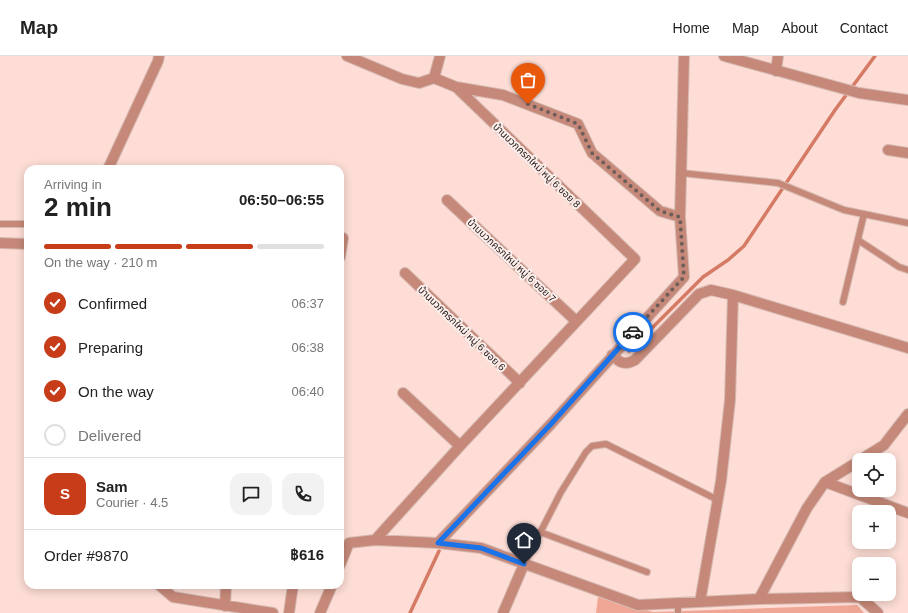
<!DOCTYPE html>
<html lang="en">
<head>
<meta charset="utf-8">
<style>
  :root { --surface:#fff; --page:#f2f2f2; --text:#222; --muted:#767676; --line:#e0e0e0; --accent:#c73d1a }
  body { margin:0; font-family:Helvetica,"Noto Sans Thai",sans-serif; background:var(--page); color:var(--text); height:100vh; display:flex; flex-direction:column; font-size:15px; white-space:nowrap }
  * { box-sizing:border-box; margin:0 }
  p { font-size:13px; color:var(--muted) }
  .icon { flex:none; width:22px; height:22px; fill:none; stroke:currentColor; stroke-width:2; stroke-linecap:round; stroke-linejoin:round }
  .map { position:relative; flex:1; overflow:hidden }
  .sheet { position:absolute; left:24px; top:109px; width:320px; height:424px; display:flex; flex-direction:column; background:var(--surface); border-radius:12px; box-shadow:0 2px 10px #0003 }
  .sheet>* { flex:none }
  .fabs { position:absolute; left:852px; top:397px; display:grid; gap:8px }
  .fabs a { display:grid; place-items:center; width:44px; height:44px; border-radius:8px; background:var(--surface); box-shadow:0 2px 10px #0003; font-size:20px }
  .pin { position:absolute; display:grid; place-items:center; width:34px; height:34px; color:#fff; margin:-41px -17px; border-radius:50% 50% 50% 0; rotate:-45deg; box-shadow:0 0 4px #0007 }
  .pin .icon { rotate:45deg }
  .courier { position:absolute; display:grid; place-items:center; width:40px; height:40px; margin:-20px; border:3px solid #1a73e8; border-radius:50%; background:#fff; color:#222; box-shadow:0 1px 5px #0007 }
  .head em { font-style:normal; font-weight:700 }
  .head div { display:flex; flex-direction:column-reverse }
  .head { display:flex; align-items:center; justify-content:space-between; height:68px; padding:0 20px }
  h1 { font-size:26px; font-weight:700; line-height:30px }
  .bar { display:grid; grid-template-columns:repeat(4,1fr); gap:6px 4px; align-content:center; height:48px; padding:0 20px }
  .bar i { height:5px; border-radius:3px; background:var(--line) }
  .bar .selected { background:var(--accent) }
  .bar p { grid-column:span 4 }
  .line { display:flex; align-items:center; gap:10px; padding:0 20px; border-top:1px solid var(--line) }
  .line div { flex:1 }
  .round { display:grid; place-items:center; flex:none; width:42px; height:42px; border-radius:12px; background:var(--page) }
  ol { padding:0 20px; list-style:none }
  li { display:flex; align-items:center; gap:12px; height:44px }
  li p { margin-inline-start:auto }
  li .icon { padding:4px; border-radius:50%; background:var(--accent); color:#fff; stroke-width:4 }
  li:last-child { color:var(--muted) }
  li i { width:22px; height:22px; border:2px solid var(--line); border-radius:50% }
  header { display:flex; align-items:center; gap:24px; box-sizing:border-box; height:56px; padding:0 20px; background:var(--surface); border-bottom:1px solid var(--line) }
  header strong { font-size:19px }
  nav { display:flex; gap:22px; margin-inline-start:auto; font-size:14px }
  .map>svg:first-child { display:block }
  .green { fill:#f0a694 }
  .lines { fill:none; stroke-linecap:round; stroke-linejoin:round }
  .stream { stroke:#d57b65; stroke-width:3.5 }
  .service-casing { stroke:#d6bab3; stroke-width:8 }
  .minor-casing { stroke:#d6bab3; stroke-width:12 }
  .service { stroke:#c68979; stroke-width:6 }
  .minor { stroke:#c68979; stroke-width:10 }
  .done { stroke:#6f5d59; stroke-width:4; stroke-dasharray:0 7.2 }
  .route { stroke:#1a73e8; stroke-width:5 }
  .labels { text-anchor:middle; stroke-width:4; stroke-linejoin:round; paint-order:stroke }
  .street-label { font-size:10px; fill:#231816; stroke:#fcefec }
</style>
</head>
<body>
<header>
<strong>Map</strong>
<nav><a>Home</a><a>Map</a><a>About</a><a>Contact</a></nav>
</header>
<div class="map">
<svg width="908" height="557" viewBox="0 0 908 557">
  <rect width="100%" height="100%" fill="#fdddd5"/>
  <path class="green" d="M 598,541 L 653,556 L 857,549 L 864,557 L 596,557 Z"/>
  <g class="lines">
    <path class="stream" d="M 629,295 L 703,221 L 728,204 L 744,190 L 835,54 L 875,0
      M 410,557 L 439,495"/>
    <defs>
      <path id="service" d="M 681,117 L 778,127 L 844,154 L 908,167
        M 0,168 L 28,168
        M 858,184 L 899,211 L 908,214
        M 843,246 L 864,158
        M 540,476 L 647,516
        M 524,508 L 561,436 L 586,396 L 592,390 L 606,388 L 718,444
        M 678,547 L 678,557"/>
      <path id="minor" d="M 347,0 L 402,23 L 419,27 L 434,22 L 440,0
        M 724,0 L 859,37 L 908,44
        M 776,15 L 778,0
        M 456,31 L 503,39 L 578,68 L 592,97 L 660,155 L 680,161
        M 888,94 L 908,97
        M 108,113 L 158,5 L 159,0
        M 447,144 L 576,265
        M 340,182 L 343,182 L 340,201
        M 0,187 L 28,188
        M 405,217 L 520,327
        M 612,299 C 619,306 624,310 635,304 L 699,238 L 711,234 L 733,239 L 908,292
        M 403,337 L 460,390
        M 860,404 L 884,389 L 908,358
        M 825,426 L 908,457
        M 375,484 L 460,390 L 635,203 L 456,31 L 434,22
        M 438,487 L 551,368 L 684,221 L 680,161 L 684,0
        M 340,509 L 349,487 L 375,484 L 438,487 L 481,492 L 638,549 L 759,543 L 860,541 L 878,557
        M 159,529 L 173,541 L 273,557
        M 759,543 L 807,452 L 825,426 L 859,405
        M 700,546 L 721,425 L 730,344 L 733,239
        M 225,550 L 226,529
        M 289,557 L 293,529
        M 320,557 L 332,529
        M 503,557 L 524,508"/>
    </defs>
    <use href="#service" class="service-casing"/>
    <use href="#minor" class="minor-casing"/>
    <use href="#service" class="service"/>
    <use href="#minor" class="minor"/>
  </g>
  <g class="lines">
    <path class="done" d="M 528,48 L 578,68 L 592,97 L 660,155 L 680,161 L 684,221 L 633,276"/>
    <path class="route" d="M 524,508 L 481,492 L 438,487 L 551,368 L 633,276"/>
  </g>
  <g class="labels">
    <g class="street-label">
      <text transform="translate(537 109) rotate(44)" y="4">บ้านบวกครกใหม่ หมู่ 6 ซอย 8</text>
      <text transform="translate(512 204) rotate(43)" y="4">บ้านบวกครกใหม่ หมู่ 6 ซอย 7</text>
      <text transform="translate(462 272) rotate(44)" y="4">บ้านบวกครกใหม่ หมู่ 6 ซอย 6</text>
    </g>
  </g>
</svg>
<div class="fabs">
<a><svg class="icon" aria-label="locate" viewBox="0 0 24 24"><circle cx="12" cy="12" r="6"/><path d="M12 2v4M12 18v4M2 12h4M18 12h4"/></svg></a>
<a>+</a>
<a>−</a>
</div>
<div class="pin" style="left:528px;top:48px;background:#ea580c"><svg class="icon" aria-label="bag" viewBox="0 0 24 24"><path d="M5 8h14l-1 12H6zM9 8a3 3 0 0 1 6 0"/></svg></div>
<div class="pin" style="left:524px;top:508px;background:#1f2937"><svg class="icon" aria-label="home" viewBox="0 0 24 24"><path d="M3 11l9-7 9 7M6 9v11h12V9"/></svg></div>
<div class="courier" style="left:633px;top:276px"><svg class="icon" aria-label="car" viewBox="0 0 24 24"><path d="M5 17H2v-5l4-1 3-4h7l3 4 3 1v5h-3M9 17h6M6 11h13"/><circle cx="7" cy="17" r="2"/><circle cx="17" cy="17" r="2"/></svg></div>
<section class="sheet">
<div class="head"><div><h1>2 min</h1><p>Arriving in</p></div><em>06:50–06:55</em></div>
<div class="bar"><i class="selected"></i><i class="selected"></i><i class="selected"></i><i></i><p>On the way · 210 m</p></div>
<ol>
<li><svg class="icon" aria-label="check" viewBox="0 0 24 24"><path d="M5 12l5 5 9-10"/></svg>Confirmed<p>06:37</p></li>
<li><svg class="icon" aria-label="check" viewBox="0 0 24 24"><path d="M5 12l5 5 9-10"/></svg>Preparing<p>06:38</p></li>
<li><svg class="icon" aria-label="check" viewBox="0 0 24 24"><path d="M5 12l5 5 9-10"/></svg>On the way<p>06:40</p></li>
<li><i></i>Delivered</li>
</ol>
<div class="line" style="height:72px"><b class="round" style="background:var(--accent);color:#fff">S</b><div><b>Sam</b><p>Courier · 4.5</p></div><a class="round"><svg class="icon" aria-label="chat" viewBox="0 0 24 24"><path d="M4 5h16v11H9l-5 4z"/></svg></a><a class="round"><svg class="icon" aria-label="phone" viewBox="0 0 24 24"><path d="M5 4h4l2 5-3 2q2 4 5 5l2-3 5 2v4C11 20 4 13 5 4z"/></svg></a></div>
<div class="line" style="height:52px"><div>Order #9870</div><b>฿616</b></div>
</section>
</div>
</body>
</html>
